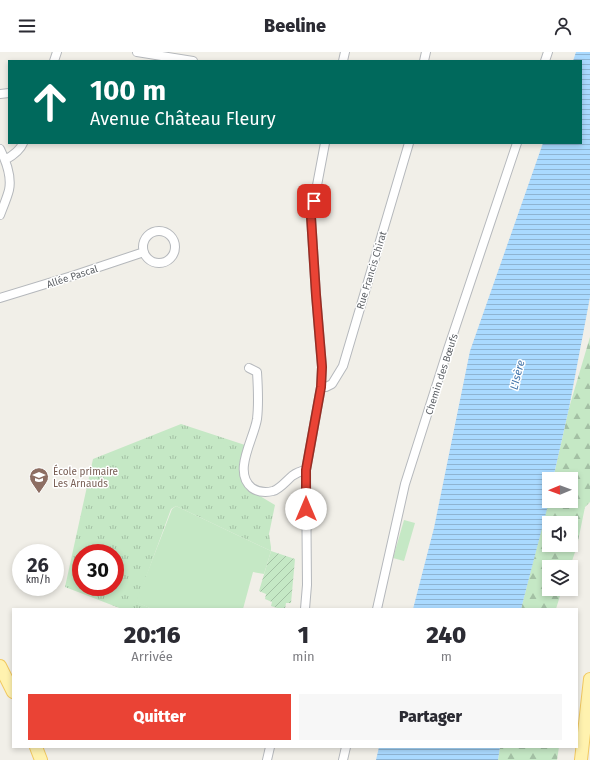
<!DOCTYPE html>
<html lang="fr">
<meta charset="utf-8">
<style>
body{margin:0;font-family:"Fira Sans",sans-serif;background:#f7f7f7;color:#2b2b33;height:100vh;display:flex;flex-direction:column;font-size:15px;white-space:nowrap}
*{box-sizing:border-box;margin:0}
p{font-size:13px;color:#7c7c81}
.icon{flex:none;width:22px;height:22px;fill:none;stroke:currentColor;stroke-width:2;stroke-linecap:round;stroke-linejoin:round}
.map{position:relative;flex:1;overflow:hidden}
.drawer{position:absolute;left:12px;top:556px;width:566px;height:140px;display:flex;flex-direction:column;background:#fff;border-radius:0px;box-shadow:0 2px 6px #0003}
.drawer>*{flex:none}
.guide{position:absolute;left:8px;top:8px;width:574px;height:84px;border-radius:0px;box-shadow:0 2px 6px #0003;background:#00695c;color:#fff;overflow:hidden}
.needle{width:26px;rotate:269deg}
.fabs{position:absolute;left:542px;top:420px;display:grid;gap:8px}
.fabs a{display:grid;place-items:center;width:36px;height:36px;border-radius:0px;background:#fff;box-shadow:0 2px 6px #0003;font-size:20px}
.speed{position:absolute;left:12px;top:492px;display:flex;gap:8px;font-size:20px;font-weight:700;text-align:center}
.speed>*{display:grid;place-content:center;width:52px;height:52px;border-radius:50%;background:#fff;box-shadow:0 2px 6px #0003;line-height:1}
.speed small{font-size:10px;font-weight:400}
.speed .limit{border:6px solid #d22;background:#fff;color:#111}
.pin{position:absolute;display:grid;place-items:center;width:34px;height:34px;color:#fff;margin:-17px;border-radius:8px;box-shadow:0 2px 6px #0006}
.me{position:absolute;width:44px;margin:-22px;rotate:0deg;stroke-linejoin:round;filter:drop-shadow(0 0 3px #0008)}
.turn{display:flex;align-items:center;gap:14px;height:84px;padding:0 16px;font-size:18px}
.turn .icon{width:52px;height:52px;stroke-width:2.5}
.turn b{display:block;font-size:28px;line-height:34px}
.eta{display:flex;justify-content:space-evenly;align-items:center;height:68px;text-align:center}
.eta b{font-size:24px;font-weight:800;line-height:28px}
.cta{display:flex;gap:8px;margin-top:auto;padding:8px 16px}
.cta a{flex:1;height:46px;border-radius:0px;background:#ea4335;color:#fff;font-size:16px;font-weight:800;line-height:46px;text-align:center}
.cta a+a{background:#f7f7f7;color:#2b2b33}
header{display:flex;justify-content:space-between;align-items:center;height:52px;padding:0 16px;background:#fff;font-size:18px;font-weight:800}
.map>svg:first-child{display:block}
.forest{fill:url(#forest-firs);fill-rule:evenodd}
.park{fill:url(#park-tufts);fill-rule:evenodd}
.garden{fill:url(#garden-furrows)}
.pitch{fill:#c5e8c5}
.water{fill:url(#water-rules)}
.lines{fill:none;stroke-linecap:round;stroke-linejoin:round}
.street-casing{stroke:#b5b8bc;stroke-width:10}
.primary-casing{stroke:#f2c960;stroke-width:14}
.street{stroke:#fff;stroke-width:8}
.primary{stroke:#fff2af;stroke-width:12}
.route-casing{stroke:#982c22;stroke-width:10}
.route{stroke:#ea4335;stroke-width:7}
.labels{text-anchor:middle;stroke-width:3;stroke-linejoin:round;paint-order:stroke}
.street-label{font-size:10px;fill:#5f6368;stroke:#fff}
.education-label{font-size:10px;fill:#785e54;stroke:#fff;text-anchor:start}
.water-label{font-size:11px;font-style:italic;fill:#4174aa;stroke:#fff}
</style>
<header><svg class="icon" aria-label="menu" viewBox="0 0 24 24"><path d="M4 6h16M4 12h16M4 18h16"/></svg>Beeline<svg class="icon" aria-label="person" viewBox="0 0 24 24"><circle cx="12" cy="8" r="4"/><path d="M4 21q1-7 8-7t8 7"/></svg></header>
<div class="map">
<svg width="590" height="708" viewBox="0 0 590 708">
<defs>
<pattern id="forest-firs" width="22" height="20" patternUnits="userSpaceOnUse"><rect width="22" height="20" fill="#c5e8c5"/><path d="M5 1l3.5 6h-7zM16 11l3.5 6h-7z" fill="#a3c0a4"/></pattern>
<pattern id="park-tufts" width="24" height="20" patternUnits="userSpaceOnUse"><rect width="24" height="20" fill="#c5e8c5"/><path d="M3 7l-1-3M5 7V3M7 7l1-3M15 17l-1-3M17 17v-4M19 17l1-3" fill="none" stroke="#a3c0a4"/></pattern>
<pattern id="garden-furrows" width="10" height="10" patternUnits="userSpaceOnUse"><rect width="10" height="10" fill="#c5e8c5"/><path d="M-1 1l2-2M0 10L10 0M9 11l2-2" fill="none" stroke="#a3c0a4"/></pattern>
<pattern id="water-rules" width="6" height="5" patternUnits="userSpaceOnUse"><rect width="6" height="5" fill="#aadaff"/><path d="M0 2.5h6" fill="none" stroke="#8eb4d2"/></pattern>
</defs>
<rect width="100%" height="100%" fill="#f1efe8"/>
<path class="forest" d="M590 285V450L585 455 577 494 570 515H549V537H562L556 557H521L549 447V449H571V427H553L569 356ZM549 471H571V493H549Z
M500 695H559L557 708H498Z"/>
<path class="park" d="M181 372 245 393 239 413 241 425 248 437 275 453 269 482 271 495V499L176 454 171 457 137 550 152 557H122L65 535 93 407ZM81 501H115V535H81Z"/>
<path class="garden" d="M271 499 295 507 291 551H286L285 557H280L271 554 272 550 265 547 266 542 259 539Z"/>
<path class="pitch" d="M176 454 271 499 264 522 253 520 243 557H152L136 550 172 457Z
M404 468 415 471 404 509 393 506Z"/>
<path class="water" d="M576 0H590V245L569 356 553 427H549V447L547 457 521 557H413L434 476 470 299 543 91H581V9H573Z
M379 695H500L498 708H376Z"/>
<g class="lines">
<g class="street-casing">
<path id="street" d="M137 0 193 9
M54 9 57 0
M343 9 345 0
M424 9 426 0
M545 9 548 0
M0 42 9 41
M0 97C6 109 12 124 9 138 7 146 3 155 0 163
M5 108C12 104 20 99 23 91
M143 195a16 16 0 1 1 32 0a16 16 0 1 1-32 0Z
M0 246 75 223 144 200
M249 316 257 320C258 336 259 351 257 367 254 387 232 420 252 436 258 440 265 441 273 439 280 437 286 429 292 424 296 421 301 419 306 418
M321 335H326L332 332 343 314 409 91
M305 557 307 533 306 418 321 335 322 315 316 243 311 165 325 91
M377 557 405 432 448 297 517 91
M267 708 270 695
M343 708 346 695"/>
</g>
<g class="primary-casing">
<path id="primary" d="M0 614 13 640
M36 695 41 708
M581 708 590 627"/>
</g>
<use href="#street" class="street"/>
<use href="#primary" class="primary"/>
</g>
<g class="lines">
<g class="route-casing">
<path id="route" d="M306 457V418L321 335 322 315 316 243 311 165 314 149"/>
</g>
<use href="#route" class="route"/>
</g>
<defs>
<g id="school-pin" transform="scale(1)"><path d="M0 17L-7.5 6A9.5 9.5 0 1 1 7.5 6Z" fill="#8d6e63" stroke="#fff"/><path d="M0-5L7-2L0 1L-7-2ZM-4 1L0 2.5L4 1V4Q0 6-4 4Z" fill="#fff"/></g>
</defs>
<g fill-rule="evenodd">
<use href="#school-pin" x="39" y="425"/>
</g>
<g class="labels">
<g class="street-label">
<text transform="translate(371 218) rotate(-73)" y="4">Rue Francis Chirat</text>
<text transform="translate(72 224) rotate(-18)" y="4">Allée Pascal</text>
<text transform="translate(441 322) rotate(-72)" y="4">Chemin des Bœufs</text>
</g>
<g class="education-label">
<text x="53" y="423">École primaire<tspan x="53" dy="12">Les Arnauds</tspan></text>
</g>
<g class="water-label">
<text transform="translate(517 323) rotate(-76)" y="4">L'Isère</text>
</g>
</g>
</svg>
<div class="fabs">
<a><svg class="needle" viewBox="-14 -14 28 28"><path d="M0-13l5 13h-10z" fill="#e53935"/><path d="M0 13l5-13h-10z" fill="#7c7c81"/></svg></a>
<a><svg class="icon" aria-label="sound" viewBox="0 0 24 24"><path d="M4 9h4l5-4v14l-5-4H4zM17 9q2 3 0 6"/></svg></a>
<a><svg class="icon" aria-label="layers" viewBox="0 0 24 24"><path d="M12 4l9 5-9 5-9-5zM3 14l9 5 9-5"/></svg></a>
</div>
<div class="speed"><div>26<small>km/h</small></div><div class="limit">30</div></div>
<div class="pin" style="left:314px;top:149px;background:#d93025"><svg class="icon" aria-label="arrive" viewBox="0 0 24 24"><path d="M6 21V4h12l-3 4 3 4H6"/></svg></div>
<svg class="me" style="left:306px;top:457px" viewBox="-20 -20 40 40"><circle r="19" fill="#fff"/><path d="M0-13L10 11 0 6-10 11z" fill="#ea4335"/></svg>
<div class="guide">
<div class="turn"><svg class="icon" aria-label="ahead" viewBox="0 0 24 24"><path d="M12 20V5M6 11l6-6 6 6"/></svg><div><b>100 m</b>Avenue Château Fleury</div></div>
</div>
<section class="drawer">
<div class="eta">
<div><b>20:16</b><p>Arrivée</p></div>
<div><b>1</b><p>min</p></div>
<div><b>240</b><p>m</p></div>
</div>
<div class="cta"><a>Quitter</a><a>Partager</a></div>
</section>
</div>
